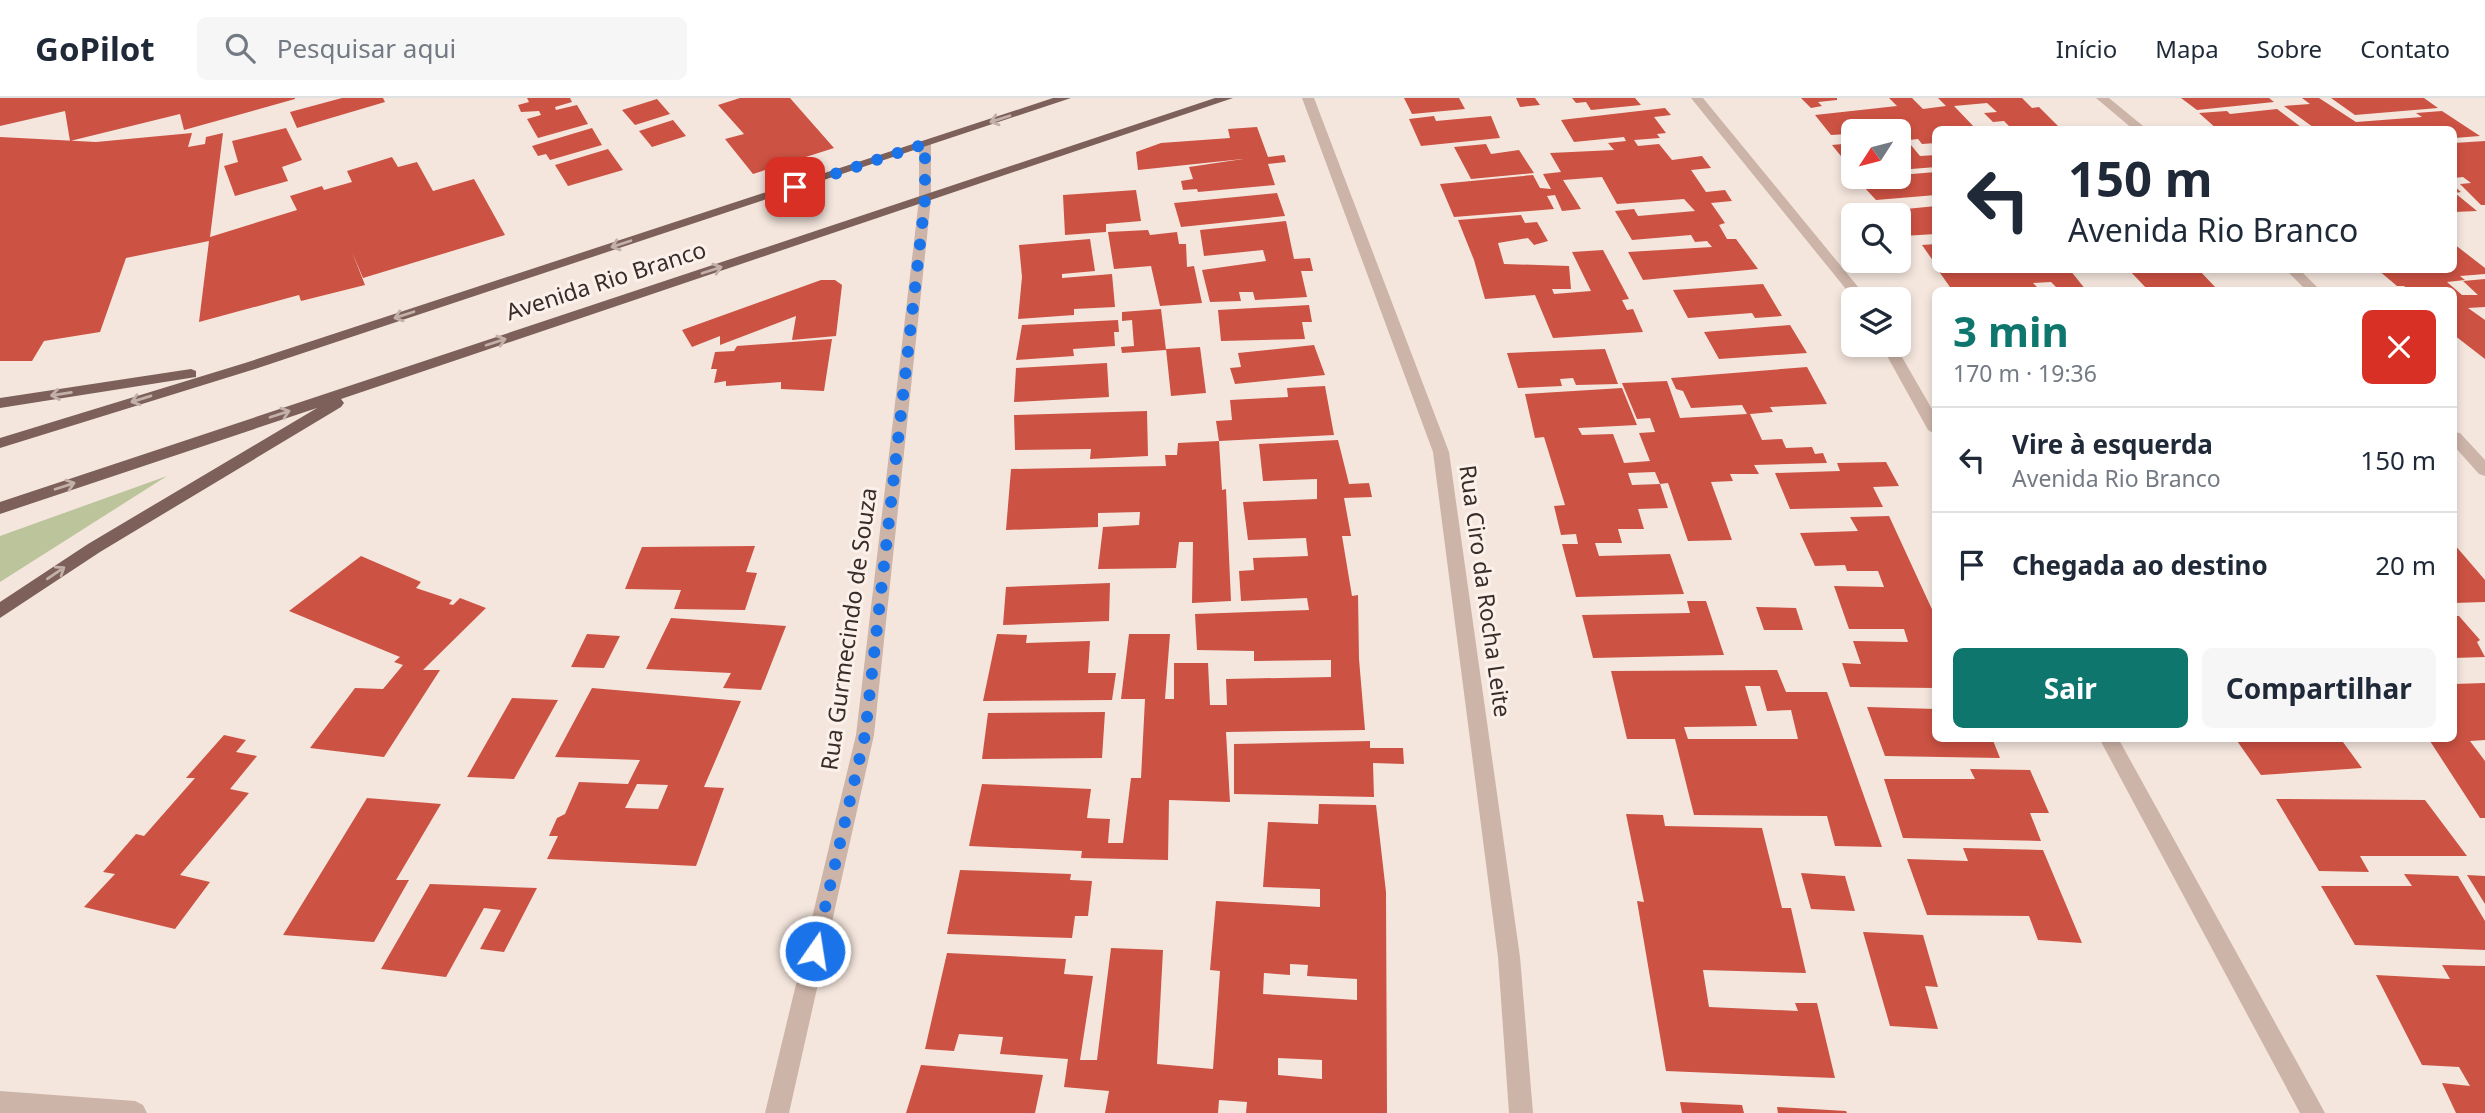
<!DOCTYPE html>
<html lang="pt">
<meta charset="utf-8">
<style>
body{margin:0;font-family:"Noto Sans",sans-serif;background:#f6f6f7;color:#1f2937;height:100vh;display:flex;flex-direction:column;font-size:26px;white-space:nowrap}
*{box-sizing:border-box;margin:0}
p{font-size:23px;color:#747a83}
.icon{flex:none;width:38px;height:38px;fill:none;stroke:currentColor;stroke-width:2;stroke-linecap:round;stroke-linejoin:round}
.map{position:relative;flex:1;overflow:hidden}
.panel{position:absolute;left:1932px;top:189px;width:525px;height:455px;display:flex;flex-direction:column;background:#fff;border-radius:10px;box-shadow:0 4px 10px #0003}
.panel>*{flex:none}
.guide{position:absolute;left:1932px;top:28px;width:525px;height:147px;border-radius:10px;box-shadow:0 4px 10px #0003;background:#fff;color:#1f2937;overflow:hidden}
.needle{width:46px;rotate:234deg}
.fabs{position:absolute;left:1841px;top:21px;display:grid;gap:14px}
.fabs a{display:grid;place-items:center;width:70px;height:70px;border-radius:10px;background:#fff;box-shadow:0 4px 10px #0003;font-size:35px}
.pin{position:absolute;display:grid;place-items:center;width:60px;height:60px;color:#fff;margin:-30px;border-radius:14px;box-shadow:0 4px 10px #0006}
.me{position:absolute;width:77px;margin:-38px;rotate:13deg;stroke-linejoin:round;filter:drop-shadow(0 0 5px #0008)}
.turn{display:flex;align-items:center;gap:24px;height:147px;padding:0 21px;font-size:32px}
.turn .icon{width:91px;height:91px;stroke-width:2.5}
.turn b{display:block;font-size:49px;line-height:60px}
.round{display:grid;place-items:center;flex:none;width:74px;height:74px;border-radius:10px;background:#f6f6f7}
.headline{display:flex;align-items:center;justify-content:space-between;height:119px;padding:0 21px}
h1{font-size:42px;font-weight:700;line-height:52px;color:#0f766e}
.button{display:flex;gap:14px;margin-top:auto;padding:14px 21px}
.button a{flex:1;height:80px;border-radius:10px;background:#0f766e;color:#fff;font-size:28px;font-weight:700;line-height:80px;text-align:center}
.button a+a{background:#f6f6f7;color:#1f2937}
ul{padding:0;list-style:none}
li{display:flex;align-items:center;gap:21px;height:105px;padding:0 21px;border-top:2px solid #e0e1e3}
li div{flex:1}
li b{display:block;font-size:26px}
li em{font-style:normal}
header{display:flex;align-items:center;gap:42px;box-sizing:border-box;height:98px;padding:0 35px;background:#fff;border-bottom:2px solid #e0e1e3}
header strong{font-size:33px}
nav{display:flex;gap:38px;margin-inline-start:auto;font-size:24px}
.search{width:490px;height:63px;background:#f6f6f7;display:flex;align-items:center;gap:18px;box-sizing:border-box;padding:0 24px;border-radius:10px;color:#747a83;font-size:26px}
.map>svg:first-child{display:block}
.green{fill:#bcc49c}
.building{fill:#cc5243;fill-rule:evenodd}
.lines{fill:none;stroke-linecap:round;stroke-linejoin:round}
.street{fill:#cdb4a8;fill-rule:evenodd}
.primary{fill:#7c6059;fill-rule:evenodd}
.oneway{stroke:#c2b0a9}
.route{stroke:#1a73e8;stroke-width:12;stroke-dasharray:0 21.6}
.labels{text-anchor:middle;stroke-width:6;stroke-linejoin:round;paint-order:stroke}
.street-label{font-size:23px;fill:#392c29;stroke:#fbf1ea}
</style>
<header>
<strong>GoPilot</strong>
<div class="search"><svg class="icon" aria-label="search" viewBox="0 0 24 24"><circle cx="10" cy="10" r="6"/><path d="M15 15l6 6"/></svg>Pesquisar aqui</div>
<nav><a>Início</a><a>Mapa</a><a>Sobre</a><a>Contato</a></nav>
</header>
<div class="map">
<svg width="2485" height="1015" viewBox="0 0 2485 1015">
<rect width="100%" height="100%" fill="#f4e6dd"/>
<path class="green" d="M167 378 0 484V438Z"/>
<path class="building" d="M0 0H295V1L184 32 180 16 70 43 65 13 0 28Z
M342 0H383L385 4 297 30 290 14Z
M527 0H570L572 4 555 9 556 12 577 7 588 26 538 40 527 21 541 17 539 13 521 14 518 7 529 4Z
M740 0H790L834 50 753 76 725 41 744 36 718 7Z
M1404 0H1459L1465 11 1412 16Z
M1516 0H1535L1540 7 1520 9Z
M1572 0H1635L1641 7 1591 12 1586 4 1576 5Z
M1801 0H1837V2L1818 4 1822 8 1811 10Z
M1889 0H1912L1923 11 1946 8 1938 0H2022L2032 10 2039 9 2062 32H2013L2004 23 1993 24 1984 15 1997 14 1987 5 1954 8 1977 32H1936V45L1922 46 1918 41 1909 42 1904 36 1899 37V33L1831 37 1815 17 1897 8Z
M2181 0H2269L2274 4 2197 12Z
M2302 0H2319L2356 24 2422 19 2416 15 2442 13 2480 38 2454 40V32H2317L2284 8 2310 6Z
M2331 0H2424L2438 10 2355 17Z
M657 1 670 16 635 27 622 12Z
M1665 10 1671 17 1654 19 1666 35 1657 36 1660 40 1634 42 1638 48 1659 46 1672 62 1702 58 1711 70 1691 72 1706 94 1725 92 1732 103 1711 105 1725 125 1719 127 1727 141H1736L1758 171 1643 182 1628 154 1712 149 1707 143 1695 144 1691 137 1632 142 1615 113 1634 111 1638 118 1695 113 1684 101 1617 106 1602 79 1563 82 1581 111 1562 113 1555 97 1547 98 1554 111 1454 119 1440 86 1533 77 1540 90 1551 91 1543 76 1561 74 1550 55 1614 52 1608 45 1626 43 1624 39 1574 44 1561 22Z
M2277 11 2305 32H2218L2199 15 2227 13 2230 16Z
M1434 18 1436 23 1491 18 1500 40 1421 48 1409 21Z
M673 22 686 38 652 49 639 33Z
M1257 29 1268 59 1284 57 1286 64 1268 66 1275 87 1198 94 1197 91 1183 92 1181 83 1193 81 1189 69 1243 61 1138 72 1136 54 1161 45 1230 40 1228 31Z
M286 30 302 62 282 69 288 83 235 98 224 68 238 64 232 43Z
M592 30 602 47 550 62 546 56 538 58 532 48Z
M192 35 188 49 205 46 206 39 223 35 210 139 297 112 290 98 322 88 324 92 352 84 347 73 392 59 398 69 417 64 433 93 474 81 505 137 363 180 352 154 365 187 301 203 299 197 199 224 209 143 126 160 100 234 44 243 32 263H0V39L96 44Z
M1906 41 1920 58 1936 57V69L1899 72V42Z
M2485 43V107H2481L2460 86 2471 85 2463 79 2454 80V45Z
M1853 45V73L1832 47Z
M1486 46 1491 56 1519 52 1534 75 1471 81 1454 49Z
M608 51 623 72 568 88 555 67Z
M1936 74V97L1876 102 1864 89H1869L1863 80Z
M2454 88 2461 94 2455 95 2477 113 2454 114Z
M1136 92 1141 123 1106 126V134L1065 137 1063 97Z
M1277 95 1285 118 1181 129 1174 105Z
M1936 108V136L1903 138 1899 132V117H1889L1886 113Z
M1521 117 1525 125 1537 124 1548 143 1534 147 1528 140 1498 145 1504 166 1569 168 1571 191H1552L1554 196 1591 193 1572 154 1603 152 1629 201 1622 202 1627 212 1633 211 1643 234 1553 240 1535 197 1485 201 1474 162 1458 122Z
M1286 123 1294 161 1310 160 1313 173H1301L1307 199 1255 202 1253 194H1239L1241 203 1210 204 1202 172 1266 163 1263 152 1204 158 1200 132Z
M1148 132 1150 137 1177 134 1179 146H1186L1187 169 1194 168 1202 205 1160 208 1151 168 1114 171 1108 134Z
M1090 141 1095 173 1062 176V180L1112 176 1115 209 1074 211V217L1018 221 1022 179 1019 147Z
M1936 146V167L1922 147Z
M2454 146 2485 170V176L2460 178 2465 182 2447 184 2462 197H2478L2463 183 2485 181V209L2468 210 2485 222V261L2454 237V192H2409L2404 188H2397L2378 172H2454Z
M1938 172H2070L2086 192H2059L2051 184 2033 185 2040 192H1952Z
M2129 172H2199L2216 190 2148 192Z
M821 182H835L842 187 836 238 792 242 796 218 720 247V238L692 249 682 232Z
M1763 186 1782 218 1755 220 1752 215 1688 220 1673 192Z
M1309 207 1312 224H1302L1305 241 1221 243 1218 212Z
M1161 211 1166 252 1122 255 1121 249 1134 248 1132 222 1122 223V214Z
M1118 222 1119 234H1114L1115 248 1073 251 1074 258 1016 262 1022 227Z
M1790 227 1807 255 1719 261 1704 234Z
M832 241 824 293 781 291V284L726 288V283L714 285 717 271H711L715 254 734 253 737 248Z
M1314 247 1325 277 1235 286 1230 270 1241 269 1238 255Z
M1200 249 1206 295 1171 298 1166 251Z
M1605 251 1618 286 1576 287 1573 280 1560 281 1562 288 1518 290 1507 255Z
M1107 265 1109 299 1014 304 1016 270Z
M1807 269 1827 306 1770 309 1773 314 1750 316 1762 342 1782 341 1786 350 1812 349 1815 356 1823 355 1827 365 1754 367 1759 376H1730L1733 383 1711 384 1732 442 1688 443 1668 385 1660 386 1655 374 1628 375 1632 387 1660 386 1668 410 1638 411 1644 431H1618L1622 445H1595L1599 458 1670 456 1684 496 1576 499 1562 446H1578L1576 436 1561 437 1554 408 1565 407 1544 339 1535 340 1525 296 1622 290 1637 327 1578 330 1582 337 1613 336 1624 365 1650 363 1639 335 1655 334 1650 320 1637 321 1622 285 1667 283 1680 320 1747 316 1742 307 1691 310 1683 293 1676 291 1671 280Z
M1325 288 1334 337 1219 343 1216 323 1232 322 1230 302 1288 299 1287 290Z
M1147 313 1148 358 1090 361 1091 351 1015 352 1014 317Z
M1338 342 1349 386 1369 385 1372 399 1344 400 1351 438H1342L1352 498 1358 497 1359 561 1365 632 1226 634 1230 704 1169 702 1168 762 1081 760 1082 753 969 748 982 686 1091 691 1087 720 1110 721 1108 745H1123L1131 680H1141L1145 601H1121L1129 536H1170L1165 601H1174V565H1208L1210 607H1227L1226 581 1331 579V562L1254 563V553L1197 552 1195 516 1309 512 1307 500 1241 503 1239 473 1254 472 1253 460 1308 458 1306 440 1248 442 1243 404 1317 401V381L1263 383 1259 346Z
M1219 343 1222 392 1226 391 1231 503 1192 505 1193 444H1179L1176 470 1098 471 1103 429 1139 427 1140 414 1098 415V429L1006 432 1011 371 1166 368 1165 357H1177L1178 345Z
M1886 364 1899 388 1873 389 1883 409 1790 411 1775 375 1840 373 1837 365Z
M1889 418 1936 520V590L1850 589 1842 565 1861 566 1853 543 1908 544 1904 531H1849L1834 488 1884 489 1878 473H1847L1845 467 1815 468 1800 435 1858 433 1850 419Z
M2454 446 2485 482V504L2454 505Z
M755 448 746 474 757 475 745 512 674 511 681 492 625 491 642 449Z
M361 458 421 484 416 490 452 502 449 506 453 507 460 500 486 510 423 572H440L384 659 310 650 355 590 383 591 403 567 394 564 400 559 289 513Z
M1110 485 1109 523 1003 527 1006 489Z
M1687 503H1706L1724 557 1593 560 1582 517 1690 515Z
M1756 509 1796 510 1803 532H1764Z
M2454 518H2459L2480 542 2477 544 2485 559 2454 560Z
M671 520 786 528 761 592 723 590 731 575 646 571Z
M587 536 620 538 604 570 571 569Z
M997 536 1027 537 1026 545 1090 543 1088 575H1116L1112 602 983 603Z
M1777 572 1786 594H1827L1882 749 1835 748 1827 718 1694 717 1675 641H1627L1611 573ZM1745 588H1760L1767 613 1791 612 1798 641H1688L1684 629 1757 628Z
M2485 585V642L2470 643 2485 663V720H2480L2428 640H2454V586Z
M592 590 741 603 704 689 724 690 696 768 547 761 558 738H549L557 720 565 716 579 684 628 686 640 662 555 659ZM637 686 668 687 658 711 625 710Z
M512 600 558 602 514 681 467 679Z
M1867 609 1936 611V640H1992L2000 660 1885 658Z
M1105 614 1102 660 982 661 988 615Z
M224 637 246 642 236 654 257 658 230 691 249 695 180 777 210 784 175 831 84 809 115 776 103 774 136 736 144 738 195 680H186Z
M2235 640H2340L2362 670 2261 677Z
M1370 643V650H1403L1404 666 1373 665 1374 699 1234 696V646Z
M1970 671 2030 672 2049 715H2030L2041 743 1903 740 1884 681H1975Z
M367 700 441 706 396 782H409L374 844 283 837Z
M2276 701 2425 702 2467 758H2360L2369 774 2319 773Z
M1319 706 1376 707 1386 794 1387 1015H1246L1247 1004 1219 1002 1218 1015H1105L1109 993 1064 989 1068 961 1000 956 1003 939 959 936 954 953 925 951 947 855 1066 861 1064 876 1093 878 1080 962H1097L1111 850 1163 852 1157 966 1213 971 1220 873 1210 872 1216 803 1320 809V791L1263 789 1268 724 1318 726ZM1290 866 1308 867 1307 878 1357 881V902L1263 896 1264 875 1290 877ZM1278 960 1322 962V981L1278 977Z
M1626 716 1663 717 1665 728 1762 730 1782 810H1791L1806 875 1703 872 1709 909 1798 913 1795 905H1817L1835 980 1666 973 1637 803 1644 804Z
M1963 750 2043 752 2082 845 2038 842 2029 818 1927 817 1907 761 1968 763Z
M960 772 1071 776 1070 782 1092 783 1088 818H1075L1072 840 947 836Z
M1801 775 1845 778 1855 813 1811 811Z
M2404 776 2458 778 2485 823V852L2355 847 2321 788H2412Z
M2467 777 2485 778V806Z
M430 786 537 790 504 854 480 851 501 812 484 810 446 879 381 871Z
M1863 834 1923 837 1938 889 1925 888 1938 931 1890 928Z
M2442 867 2485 868V1015H2456L2442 985 2470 988 2459 969 2422 967 2376 877 2450 881Z
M921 967 1043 977 1035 1015H906Z
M1680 1004 1742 1007 1744 1015H1682Z
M1777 1009 1846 1013 1847 1015H1778Z"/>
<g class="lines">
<path class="street" d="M1302 0H1314L1449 354 1520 859 1533 1015H1509L1498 859 1433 354Z
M1691 0H1703L1868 201H1854Z
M2096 0H2109L2148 32H2134Z
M925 42 931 46V101L874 637 789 1015H765L856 637 919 101V46Z
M2286 172H2300L2320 192H2306Z
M1881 247H1895L1936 318V337L1928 332Z
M2454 334 2460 335 2485 362V378L2479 376 2454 348Z
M2099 640H2118L2325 1015H2300Z
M0 993 135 1003 143 1007 147 1015H0Z"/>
<path class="primary" d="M1053 0H1071L255 271 0 350V340L245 265Z
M1215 0H1233L341 301 344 305 341 309 100 454 0 520V504L88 446 317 310 0 416V404Z
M191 271 196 273V279L0 310V300Z"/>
</g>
<defs><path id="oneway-shaft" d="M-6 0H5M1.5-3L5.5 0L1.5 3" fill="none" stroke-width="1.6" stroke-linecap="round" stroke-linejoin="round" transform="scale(1.75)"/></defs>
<g class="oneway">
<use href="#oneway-shaft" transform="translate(1000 21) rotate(162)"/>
<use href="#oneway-shaft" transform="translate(621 146) rotate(162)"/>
<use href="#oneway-shaft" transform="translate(712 172) rotate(-18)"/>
<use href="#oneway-shaft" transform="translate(404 217) rotate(162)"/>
<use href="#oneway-shaft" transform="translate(496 244) rotate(-18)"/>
<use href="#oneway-shaft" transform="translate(61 296) rotate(171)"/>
<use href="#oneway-shaft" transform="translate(141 301) rotate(163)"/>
<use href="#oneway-shaft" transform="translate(280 316) rotate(-18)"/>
<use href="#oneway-shaft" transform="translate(65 388) rotate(-18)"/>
<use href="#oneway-shaft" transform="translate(56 475) rotate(-34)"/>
</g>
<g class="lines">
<path class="route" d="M795 89 925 46V101L865 637 815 853"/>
</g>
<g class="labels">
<g class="street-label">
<text transform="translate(606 183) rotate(-18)" y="8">Avenida Rio Branco</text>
<text transform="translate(1485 493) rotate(82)" y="8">Rua Ciro da Rocha Leite</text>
<text transform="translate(849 531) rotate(-82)" y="8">Rua Gurmecindo de Souza</text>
</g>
</g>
</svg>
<div class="fabs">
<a><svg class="needle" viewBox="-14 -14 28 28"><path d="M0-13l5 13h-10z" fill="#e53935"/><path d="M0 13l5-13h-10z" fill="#747a83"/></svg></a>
<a><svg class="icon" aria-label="search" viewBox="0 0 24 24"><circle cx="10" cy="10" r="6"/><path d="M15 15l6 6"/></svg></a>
<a><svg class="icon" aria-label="layers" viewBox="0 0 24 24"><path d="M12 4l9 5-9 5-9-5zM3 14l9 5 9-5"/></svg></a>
</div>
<div class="pin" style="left:795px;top:89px;background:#d93025"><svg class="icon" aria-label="arrive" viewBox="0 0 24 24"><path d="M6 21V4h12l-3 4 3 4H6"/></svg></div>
<svg class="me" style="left:815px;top:853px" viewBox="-20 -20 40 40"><circle r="17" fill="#1a73e8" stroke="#fff" stroke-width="3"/><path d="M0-11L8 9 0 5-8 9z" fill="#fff"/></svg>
<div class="guide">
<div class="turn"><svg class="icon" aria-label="left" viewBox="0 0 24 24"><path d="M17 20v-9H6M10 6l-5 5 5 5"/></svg><div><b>150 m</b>Avenida Rio Branco</div></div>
</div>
<section class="panel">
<div class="headline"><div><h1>3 min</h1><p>170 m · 19:36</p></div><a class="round" style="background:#d93025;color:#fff"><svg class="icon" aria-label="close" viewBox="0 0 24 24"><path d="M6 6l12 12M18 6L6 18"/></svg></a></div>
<ul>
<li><svg class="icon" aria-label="left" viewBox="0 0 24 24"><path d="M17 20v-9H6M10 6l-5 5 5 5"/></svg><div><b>Vire à esquerda</b><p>Avenida Rio Branco</p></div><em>150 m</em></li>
<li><svg class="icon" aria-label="arrive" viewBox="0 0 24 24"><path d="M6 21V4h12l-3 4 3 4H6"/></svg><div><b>Chegada ao destino</b></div><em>20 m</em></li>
</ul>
<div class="button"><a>Sair</a><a>Compartilhar</a></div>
</section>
</div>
